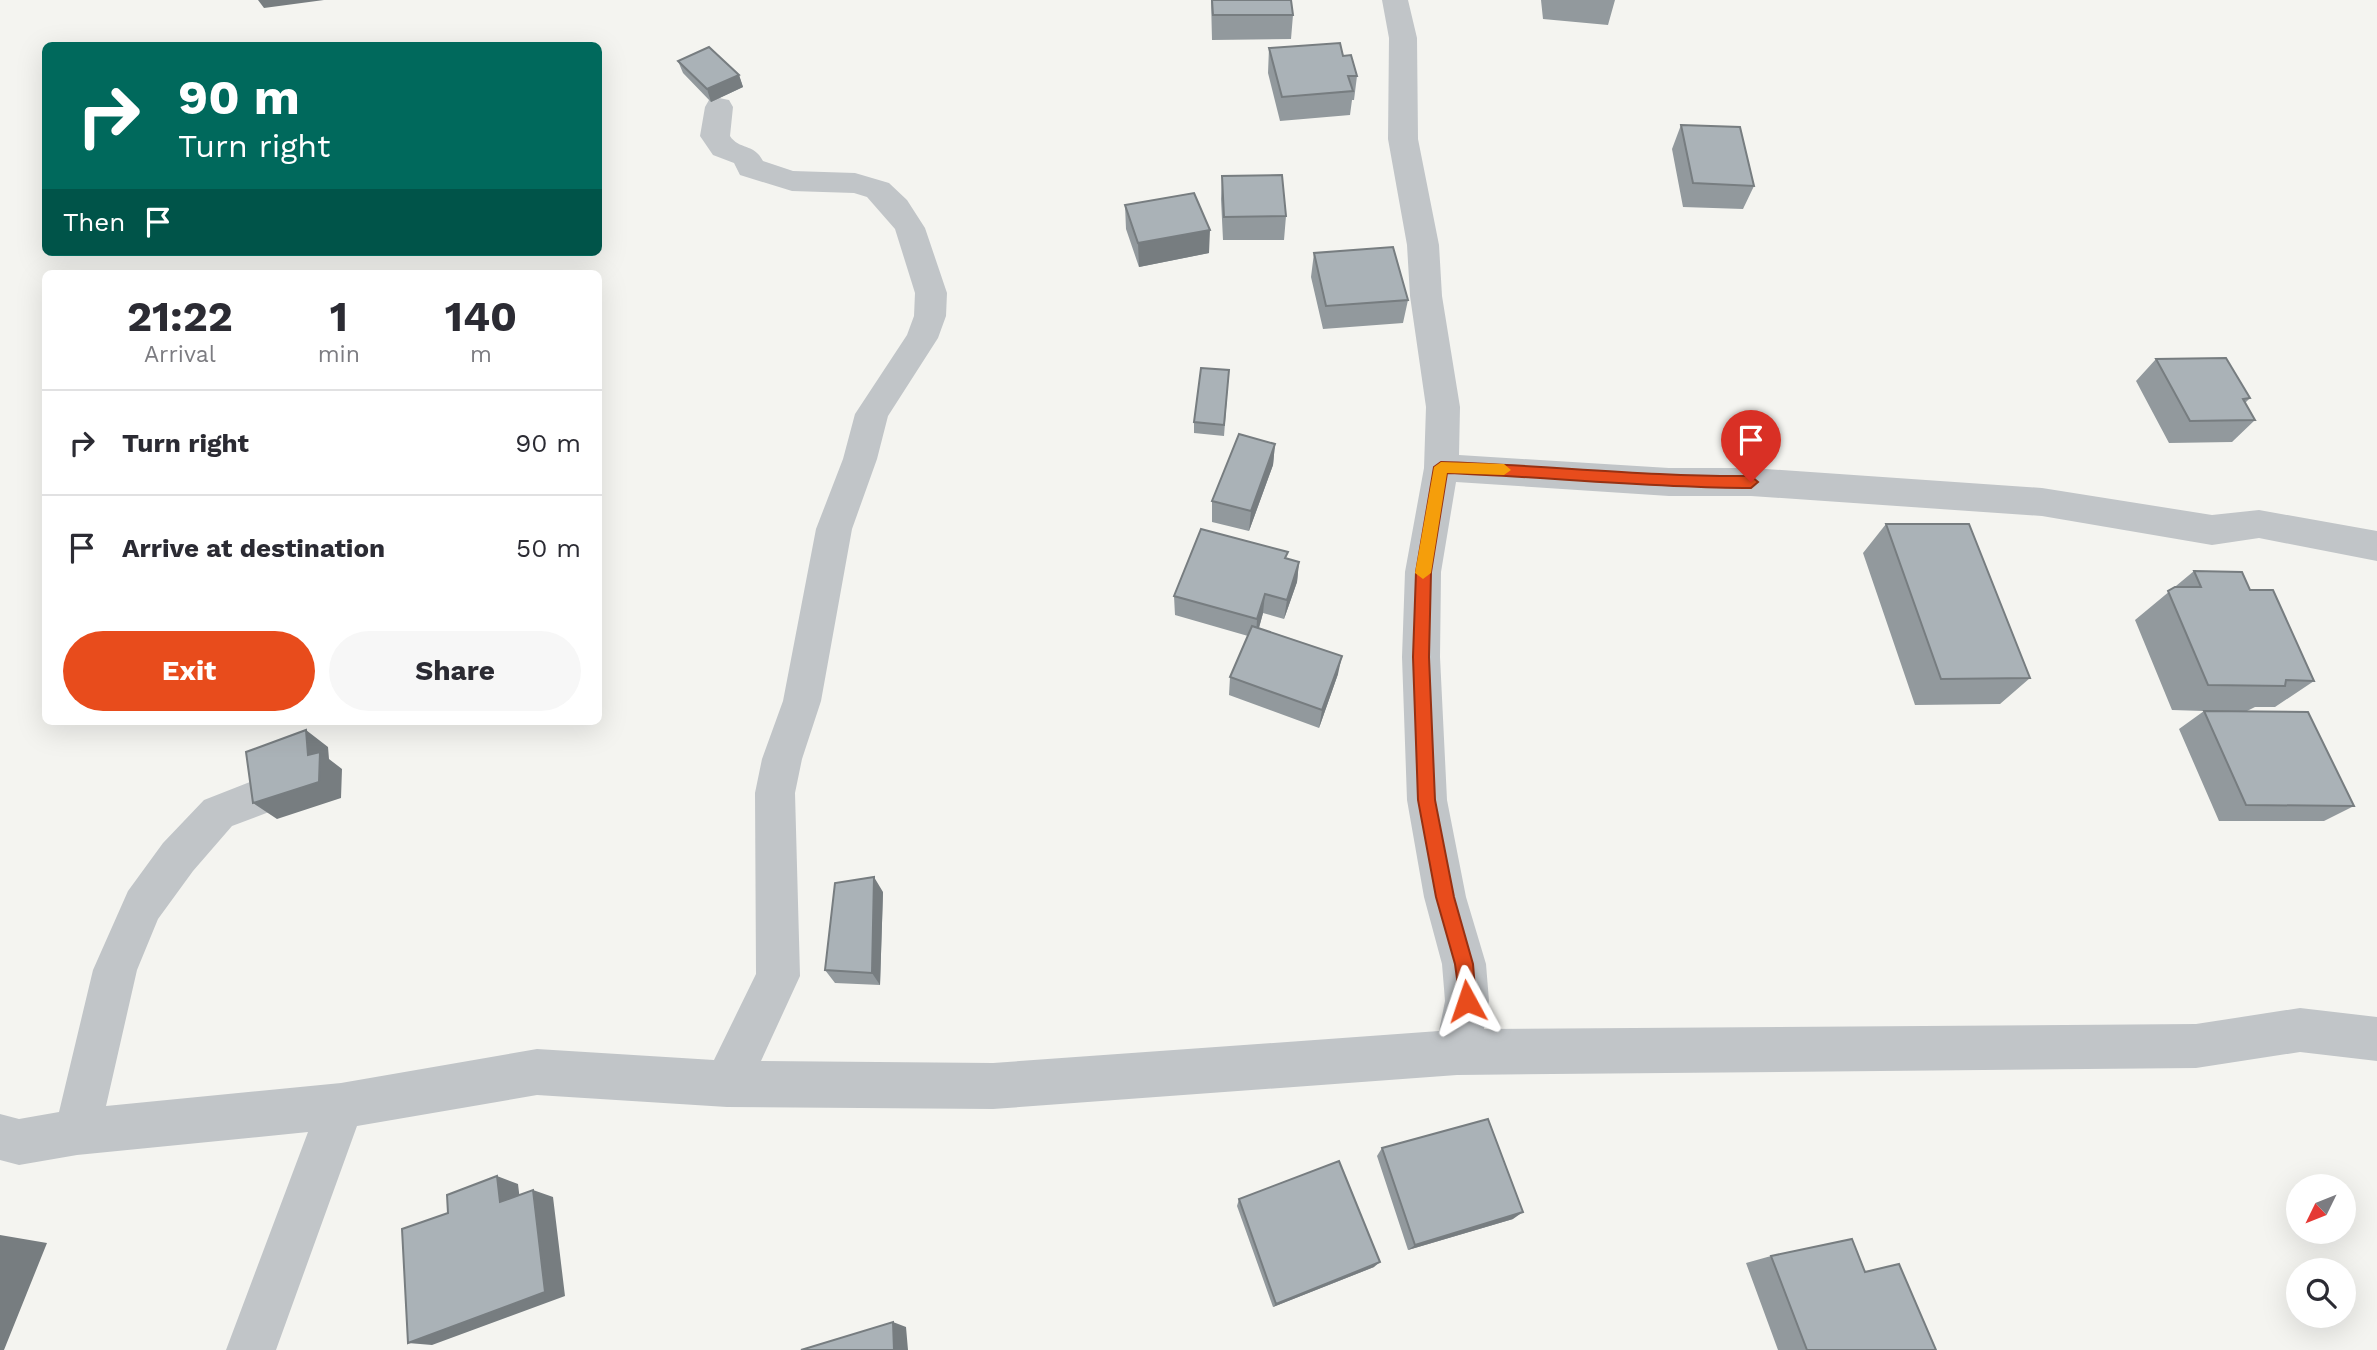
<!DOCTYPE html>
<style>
body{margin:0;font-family:"Work Sans",sans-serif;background:#f7f7f7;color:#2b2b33;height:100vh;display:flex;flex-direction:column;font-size:26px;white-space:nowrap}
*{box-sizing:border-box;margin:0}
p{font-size:23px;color:#7c7c81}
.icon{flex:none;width:38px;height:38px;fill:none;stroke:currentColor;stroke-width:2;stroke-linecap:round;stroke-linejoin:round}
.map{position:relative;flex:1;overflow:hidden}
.side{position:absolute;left:42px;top:270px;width:560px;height:455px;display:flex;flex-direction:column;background:#fff;border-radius:10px;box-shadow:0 7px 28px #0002}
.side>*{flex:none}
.banner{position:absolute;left:42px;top:42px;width:560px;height:214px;border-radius:10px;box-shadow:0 7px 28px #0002;background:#00695c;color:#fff;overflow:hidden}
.needle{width:46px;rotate:227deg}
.buttons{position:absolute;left:2286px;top:1174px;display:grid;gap:14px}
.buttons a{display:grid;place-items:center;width:70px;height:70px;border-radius:50%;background:#fff;box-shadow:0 7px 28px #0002;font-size:35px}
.pin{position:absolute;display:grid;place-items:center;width:60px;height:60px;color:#fff;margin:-72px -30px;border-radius:50% 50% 50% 0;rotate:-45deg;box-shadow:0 0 7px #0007}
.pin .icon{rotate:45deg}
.me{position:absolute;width:77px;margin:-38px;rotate:355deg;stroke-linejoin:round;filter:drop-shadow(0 0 5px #0008)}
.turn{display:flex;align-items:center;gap:24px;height:147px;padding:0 21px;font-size:32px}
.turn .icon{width:91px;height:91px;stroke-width:2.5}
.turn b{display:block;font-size:49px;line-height:60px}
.then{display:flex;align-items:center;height:66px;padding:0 21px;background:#0003;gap:14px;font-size:26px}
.eta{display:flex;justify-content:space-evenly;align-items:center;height:119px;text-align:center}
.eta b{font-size:42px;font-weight:700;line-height:49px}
.primary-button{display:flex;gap:14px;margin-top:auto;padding:14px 21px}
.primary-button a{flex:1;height:80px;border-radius:42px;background:#e84c1c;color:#fff;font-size:28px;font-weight:700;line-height:80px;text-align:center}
.primary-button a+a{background:#f7f7f7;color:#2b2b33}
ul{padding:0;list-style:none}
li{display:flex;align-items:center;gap:21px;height:105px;padding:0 21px;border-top:2px solid #e1e1e2}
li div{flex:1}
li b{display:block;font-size:26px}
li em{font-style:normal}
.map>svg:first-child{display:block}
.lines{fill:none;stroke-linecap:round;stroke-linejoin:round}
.minor{fill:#c1c5c8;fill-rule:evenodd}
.wall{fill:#92999d}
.shaded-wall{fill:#777d80}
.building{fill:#aab2b7;stroke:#777d80;stroke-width:2}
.route{fill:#e84c1c;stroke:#973112;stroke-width:2}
.slow{fill:#f59e0b}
</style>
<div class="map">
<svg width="2377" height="1350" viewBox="0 0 2377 1350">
<rect width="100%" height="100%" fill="#f4f4f0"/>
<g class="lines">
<path class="minor" d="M1382 0H1408L1417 38 1418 139 1439 245 1442 296 1460 407 1459 455 1669 468H1751L2042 488 2212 515 2259 510 2377 531V561L2259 538 2212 545 2042 516 1751 496H1669L1456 482 1441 572 1440 657 1447 800 1466 897 1486 964 1489 1001 1484 1029 2196 1024 2300 1008 2377 1017V1061L2300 1052 2196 1068 1457 1075 993 1109 727 1107 537 1095 357 1126 276 1350H226L308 1132 77 1155 19 1165 0 1160V1114L19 1119 59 1112 93 970 128 891 163 843 204 800 255 780 269 786 275 799 269 812 232 826 193 871 158 919 137 970 106 1106 341 1083 537 1049 714 1060 756 974 755 793 762 759 783 701 816 529 843 459 855 414 907 335 914 316 915 293 895 229 867 197 854 193 792 191 740 175 734 163 713 155 700 136 705 107 709 100 719 98 729 100 733 107 730 136C739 150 754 143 763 161L793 171 855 173 889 183 907 200 925 228 947 293 946 316 938 338 888 416 877 459 852 529 821 701 802 759 795 793 800 976 761 1061 993 1063 1439 1031 1445 1001 1442 964 1424 897 1407 800 1402 657 1405 572 1424 468 1426 407 1410 296 1407 245 1388 139 1389 38Z"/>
</g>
<path class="wall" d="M1211 0H1291L1293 15 1291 39 1212 40Z
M1541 0H1615L1608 25 1543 19Z
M1269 48 1343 56 1357 76 1354 100H1352L1350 115 1280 121 1268 73Z
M678 61 739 75 743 87 711 102 683 73Z
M1681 125 1754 186 1743 209 1683 207 1672 149Z
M1222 176 1286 216 1284 240H1223L1221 199Z
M1125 205 1209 253 1139 267 1126 229Z
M1314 253 1408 300 1403 323 1323 329 1311 277Z
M2156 359 2250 398 2245 403 2255 420 2232 442 2169 443 2136 381Z
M1229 370 1224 436 1194 433V422Z
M1275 444 1273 465 1249 531 1212 522V501Z
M1886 524 2030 678 2000 704 1915 705 1863 553Z
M1287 559 1299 562 1297 582 1284 619 1263 613 1259 628 1338 674 1319 728 1229 695 1230 677 1248 636 1175 615 1174 596Z
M2194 571 2250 590 2314 681 2275 707H2255L2247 711 2354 806 2324 821H2219L2179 729 2204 711 2172 710 2135 620Z
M883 892 880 985 835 983 825 970Z
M1382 1148 1513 1219 1408 1250 1377 1156Z
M1239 1199 1374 1267 1273 1307 1237 1206Z
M1771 1256 1865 1272 1936 1350H1778L1746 1263Z"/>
<path class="shaded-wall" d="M258 0H324L264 8Z
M739 75 743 87 711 102 707 89Z
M1210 230 1209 253 1139 267 1138 243Z
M1275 444 1273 465 1249 531 1251 511Z
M1299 562 1297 582 1284 619 1287 600Z
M1265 594 1263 613 1256 638 1257 619Z
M1342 656 1338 674 1319 728 1322 710Z
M306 730 328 747 329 759 342 769 341 798 277 819 253 803Z
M874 877 883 892 880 985 872 973Z
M497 1176 518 1184 521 1209 500 1202Z
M533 1190 553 1197 565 1296 432 1345 408 1343Z
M1523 1212 1513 1219 1408 1250 1415 1245Z
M0 1235 47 1243 4 1350H0Z
M1380 1262 1374 1267 1273 1307 1276 1304Z
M893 1322 906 1327 908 1350H894Z"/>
<path class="building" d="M1212 0H1291L1293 15H1213Z
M1340 43 1343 56 1351 55 1357 76H1348L1353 91 1282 97 1269 48Z
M709 47 739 75 707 89 678 61Z
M1681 125 1740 127 1754 186 1693 183Z
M1282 175 1286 216 1224 217 1222 176Z
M1194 193 1210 230 1138 243 1125 205Z
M1393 247 1408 300 1326 306 1314 253Z
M2226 358 2250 398 2243 399 2255 420 2190 421 2156 359Z
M1201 368 1229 370 1224 425 1194 422Z
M1239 434 1275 444 1251 511 1212 501Z
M1886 524H1969L2030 678 1941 679Z
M1201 529 1288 552 1285 558 1299 562 1287 600 1265 594 1257 619 1174 596Z
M2194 571 2242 572 2250 590H2273L2314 681 2286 680 2285 686 2208 685 2168 591 2175 587H2201Z
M1252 626 1342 656 1322 710 1230 677Z
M2204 711 2308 712 2354 806 2246 805Z
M306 730 308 755 320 752 319 782 253 803 246 752Z
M874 877 872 973 825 970 835 883Z
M1488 1119 1523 1212 1415 1245 1382 1148Z
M1339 1161 1380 1262 1276 1304 1239 1199Z
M497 1176 500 1202 533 1190 545 1292 408 1343 402 1229 448 1213 447 1195Z
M1852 1239 1865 1272 1899 1264 1936 1350H1807L1771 1256Z
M893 1322 894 1350H801Z"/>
<path class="route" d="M1441 462C1545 465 1647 477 1751 476L1758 482 1751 488C1649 488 1549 477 1447 473L1431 572 1429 657 1435 800 1454 897 1473 964 1476 1001 1473 1007 1467 1010 1461 1007 1455 964 1436 897 1418 800 1413 657 1416 572 1434 467Z"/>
<path class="slow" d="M1441 462 1504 464 1511 470 1504 475 1447 473 1431 573 1423 579 1415 573 1434 467Z"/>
</svg>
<div class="buttons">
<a><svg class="needle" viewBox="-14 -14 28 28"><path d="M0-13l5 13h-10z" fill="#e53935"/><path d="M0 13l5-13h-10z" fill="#7c7c81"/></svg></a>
<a><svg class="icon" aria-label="search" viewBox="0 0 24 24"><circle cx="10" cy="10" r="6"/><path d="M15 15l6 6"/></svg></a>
</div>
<div class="pin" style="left:1751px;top:482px;background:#d93025"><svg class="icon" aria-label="arrive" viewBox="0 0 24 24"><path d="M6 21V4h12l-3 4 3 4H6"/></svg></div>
<svg class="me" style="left:1467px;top:1001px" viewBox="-20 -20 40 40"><path d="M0-17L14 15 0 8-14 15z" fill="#e84c1c" stroke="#fff" stroke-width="4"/></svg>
<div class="banner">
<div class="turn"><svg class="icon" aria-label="right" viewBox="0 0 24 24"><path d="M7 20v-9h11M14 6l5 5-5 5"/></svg><div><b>90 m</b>Turn right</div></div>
<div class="then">Then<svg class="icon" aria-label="arrive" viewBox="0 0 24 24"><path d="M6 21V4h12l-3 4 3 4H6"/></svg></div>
</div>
<section class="side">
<div class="eta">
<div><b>21:22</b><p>Arrival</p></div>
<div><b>1</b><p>min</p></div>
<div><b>140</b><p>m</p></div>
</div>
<ul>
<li><svg class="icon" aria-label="right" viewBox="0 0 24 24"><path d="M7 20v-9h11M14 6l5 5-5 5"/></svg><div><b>Turn right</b></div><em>90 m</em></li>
<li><svg class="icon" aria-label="arrive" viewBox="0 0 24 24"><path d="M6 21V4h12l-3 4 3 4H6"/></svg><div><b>Arrive at destination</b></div><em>50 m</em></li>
</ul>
<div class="primary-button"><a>Exit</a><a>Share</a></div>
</section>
</div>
